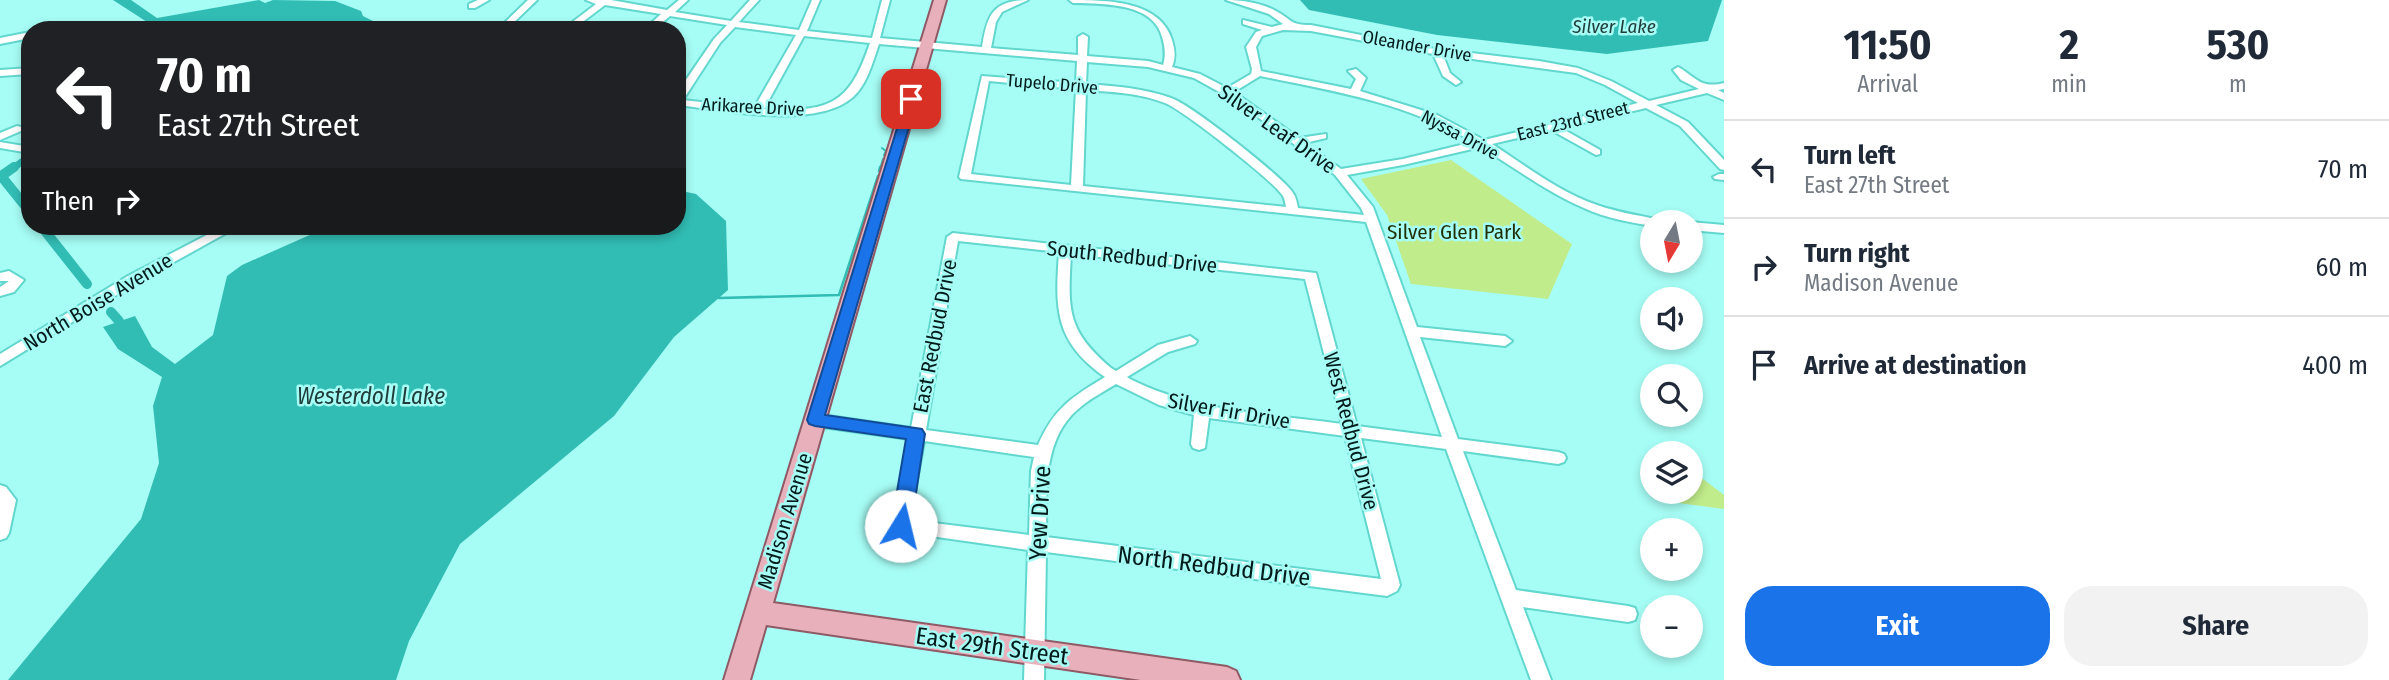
<!DOCTYPE html>
<meta charset="utf-8">
<style>
body{margin:0;font-family:"Fira Sans Condensed",sans-serif;background:#f2f2f3;color:#1f2937;height:100vh;display:flex;flex-direction:column;font-size:26px;white-space:nowrap}
*{box-sizing:border-box;margin:0}
p{font-size:23px;color:#747a83}
.icon{flex:none;width:38px;height:38px;fill:none;stroke:currentColor;stroke-width:2;stroke-linecap:round;stroke-linejoin:round}
.map{position:relative;flex:1;overflow:hidden}
.side{display:flex;flex-direction:column;background:#fff;width:665px}
.side>*{flex:none}
.top-card{position:absolute;left:21px;top:21px;width:665px;height:214px;border-radius:28px;box-shadow:0 4px 10px #0003;background:#202124;color:#fff;overflow:hidden}
.needle{width:46px;rotate:190deg}
.tools{position:absolute;left:1640px;top:210px;display:grid;gap:14px}
.tools a{display:grid;place-items:center;width:63px;height:63px;border-radius:50%;background:#fff;box-shadow:0 4px 10px #0003;font-size:35px}
.pin{position:absolute;display:grid;place-items:center;width:60px;height:60px;color:#fff;margin:-30px;border-radius:14px;box-shadow:0 4px 10px #0006}
.me{position:absolute;width:77px;margin:-38px;rotate:9deg;stroke-linejoin:round;filter:drop-shadow(0 0 5px #0008)}
.turn{display:flex;align-items:center;gap:24px;height:147px;padding:0 21px;font-size:32px}
.turn .icon{width:91px;height:91px;stroke-width:2.5}
.turn b{display:block;font-size:49px;line-height:60px}
.then{display:flex;align-items:center;height:66px;padding:0 21px;background:#0003;gap:14px;font-size:26px}
.eta{display:flex;justify-content:space-evenly;align-items:center;height:119px;text-align:center}
.eta b{font-size:42px;font-weight:700;line-height:49px}
.cta{display:flex;gap:14px;margin-top:auto;padding:14px 21px}
.cta a{flex:1;height:80px;border-radius:28px;background:#1a73e8;color:#fff;font-size:28px;font-weight:700;line-height:80px;text-align:center}
.cta a+a{background:#f2f2f3;color:#1f2937}
ul{padding:0;list-style:none}
li{display:flex;align-items:center;gap:21px;height:98px;padding:0 21px;border-top:2px solid #e0e1e3}
li div{flex:1}
li b{display:block;font-size:26px}
li em{font-style:normal}
main{display:flex;flex:1;min-height:0}
.map>svg:first-child{display:block}
.green{fill:#c1ec8b}
.water{fill:#31bdb4}
.lines{fill:none;stroke-linecap:round;stroke-linejoin:round}
.stream-far1{stroke:#31bdb4;stroke-width:2}
.stream{stroke:#31bdb4;stroke-width:2.5}
.canal-far1{stroke:#31bdb4;stroke-width:7}
.canal{stroke:#31bdb4;stroke-width:10}
.minor-casing{stroke:#62d7ce;stroke-width:4}
.major-casing{stroke:#8e5a65;stroke-width:4}
.minor{fill:#fff;fill-rule:evenodd}
.major{fill:#e8b0bb;fill-rule:evenodd}
.route{fill:#1a73e8;stroke:#114b97;stroke-width:2}
.labels{text-anchor:middle;stroke-width:5;stroke-linejoin:round;paint-order:stroke}
.far-street-label{font-size:18px;fill:#021a19;stroke:#a6fdf5}
.far-water-label{font-size:19px;font-style:italic;fill:#203d3a;stroke:#a6fdf5}
.street-label{font-size:21px;fill:#021a19;stroke:#a6fdf5}
.park-label{font-size:21px;fill:#1f2f03;stroke:#a6fdf5}
.water-label{font-size:23px;font-style:italic;fill:#203d3a;stroke:#a6fdf5}
.near-street-label{font-size:24px;fill:#021a19;stroke:#a6fdf5}
</style>
<main>
<div class="map">
<svg width="1724" height="680" viewBox="0 0 1724 680">
<rect width="100%" height="100%" fill="#a6fdf5"/>
<path class="green" d="M1451 160 1572 244 1548 299 1411 284 1387 215 1361 179Z
M1691 470 1724 495V509L1679 503 1672 492H1690Z"/>
<path class="water" d="M113 0H131L157 18 259 0 265 3 273 0 335 1 361 11 363 16 377 23 379 29 383 30H145L147 22Z
M1300 0H1722L1708 41 1607 54 1437 35 1309 10Z
M677 190 696 194 726 221 728 290 674 337 614 416 460 544 409 641 396 680H8L141 519 159 463 153 406 162 377 118 349 103 327 135 316 152 347 175 364 213 335 227 276 242 265 330 226H677Z"/>
<g class="lines">
<path class="stream-far1" d="M882 148 886 151 884 155
M880 169 883 159"/>
<path class="stream" d="M879 171 880 167
M719 298 839 295 878 176"/>
<path class="canal-far1" d="M12 169 27 158"/>
<path class="canal" d="M0 177 14 167
M2 177 30 212
M41 226 87 284
M111 312 119 321"/>
<g class="minor-casing">
<path id="minor" d="M478 0H489L475 8H469V4Z
M528 0H537L506 30H497Z
M586 0H611L667 10 679 0H688L675 12 731 21 750 0H759L739 22 799 30 812 0H820L807 31 872 38 882 0H890L880 38 982 47C987 15 993 0 1028 0L1002 12 996 22 991 48 1078 55V37L1083 34 1088 37 1087 56 1148 61 1163 65C1166 55 1165 47 1162 37 1153 2 1102 4 1073 3L1069 0C1105 0 1160 0 1172 40 1175 50 1176 58 1172 67L1200 74 1227 88 1251 74 1252 69 1246 47 1256 32 1262 30 1243 24V20L1272 27 1283 24 1269 14 1226 0C1241 0 1262 3 1276 11 1293 20 1289 25 1311 25L1421 47 1539 61 1578 68 1611 81 1649 101 1699 89 1681 80 1673 70 1678 67C1696 77 1700 89 1724 83V89L1718 90 1724 93V100L1707 93 1656 105 1688 122 1724 160V170L1720 169 1680 126 1646 108 1561 128 1600 150V154L1596 155 1551 130 1492 144C1526 166 1559 192 1597 205 1617 212 1636 215 1656 219L1658 222H1652V226C1629 222 1605 218 1584 208 1547 192 1515 168 1481 147L1403 165 1347 175 1373 207 1417 327 1505 336 1512 341 1505 346 1420 337 1458 439 1558 452 1564 454 1566 458 1564 462 1558 464 1463 451 1516 590 1628 606 1635 608 1637 614 1635 620 1628 622 1523 607 1551 680H1531L1446 449 1361 438 1400 585 1397 591 1387 596 1046 552 1044 680H1024L1028 550 895 531 893 526 909 439 815 426 810 424 807 420 810 416 815 414 911 428 947 237 953 233 1316 273 1357 426 1442 437 1366 222 961 179 959 177 982 76 1076 83 1077 61 879 44C873 61 867 85 853 97 816 130 723 110 677 105V93L714 39 727 25 670 16 654 30H644L661 14 605 5 572 30H562L596 4ZM735 27 796 35 754 108 683 100 720 43ZM1283 30 1311 31 1433 54 1443 76 1456 85 1461 82 1450 73 1443 55 1576 73 1605 85 1638 103 1484 140 1437 115 1360 91 1366 78 1356 69 1348 71 1356 79 1351 89 1261 71 1256 47 1262 36ZM804 36 870 43C849 106 829 112 764 109ZM1087 62 1148 67 1194 78 1239 103 1335 175 1361 208 1364 215 1298 208C1297 203 1296 197 1293 193 1282 176 1190 104 1171 98 1143 88 1115 86 1086 84ZM1260 76C1334 91 1407 103 1473 142L1403 159 1341 169 1305 143 1326 138V134L1299 138 1234 92ZM989 81 1076 89 1071 185 971 174ZM1086 90C1112 92 1140 93 1165 103 1183 110 1275 182 1283 196 1285 200 1285 203 1286 207L1083 186ZM958 241 1059 252C1055 308 1054 342 1105 377 1072 397 1054 408 1038 445L926 430ZM1071 254 1305 279 1342 424C1270 414 1195 412 1130 379L1127 377 1168 352 1195 344 1197 341 1190 336 1158 345 1116 371 1111 368C1066 330 1068 309 1071 254ZM1116 384 1159 405 1194 415 1191 444 1193 448 1199 450 1205 448 1209 418 1345 436 1381 579 1046 537C1047 491 1041 436 1083 405 1093 397 1105 391 1116 384ZM924 441 1034 457 1031 471 1029 535 910 520Z
M87 23 91 26 90 28 58 30Z
M30 32V38L0 44V38Z
M30 68V74L0 76V70Z
M17 126 21 127V131L0 140V133Z
M0 142 30 147V153L0 148Z
M1719 174H1724V180L1715 179 1713 177Z
M1690 222 1724 225V233L1690 230Z
M224 226H239L138 282 0 366V354L128 276Z
M9 271 24 280 14 292 0 296V287L9 281H0V273Z
M0 485 6 487 16 500 9 533 6 538 0 540Z"/>
</g>
<g class="major-casing">
<path id="major" d="M934 0H946L773 603 1227 667 1236 671 1240 680H1141L766 625 750 680H724Z"/>
</g>
<use href="#minor" class="minor"/>
<use href="#major" class="major"/>
</g>
<path class="route" d="M907 96 917 99 825 415 922 429 925 434 911 526 908 531 901 534 894 531 891 526 906 439 815 426 809 424 807 420Z"/>
<g class="labels">
<g class="far-street-label">
<text transform="translate(1417 46) rotate(10)" y="6">Oleander Drive</text>
<text transform="translate(1052 84) rotate(5)" y="6">Tupelo Drive</text>
<text transform="translate(753 107) rotate(3)" y="6">Arikaree Drive</text>
<text transform="translate(1573 121) rotate(-14)" y="6">East 23rd Street</text>
<text transform="translate(1460 135) rotate(28)" y="6">Nyssa Drive</text>
</g>
<g class="far-water-label">
<text x="1614" y="33">Silver Lake</text>
</g>
<g class="street-label">
<text transform="translate(1277 129) rotate(35)" y="7">Silver Leaf Drive</text>
<text transform="translate(1132 257) rotate(6)" y="7">South Redbud Drive</text>
<text transform="translate(98 302) rotate(-31)" y="7">North Boise Avenue</text>
<text transform="translate(935 336) rotate(-79)" y="7">East Redbud Drive</text>
<text transform="translate(1229 411) rotate(10)" y="7">Silver Fir Drive</text>
<text transform="translate(1351 431) rotate(75)" y="7">West Redbud Drive</text>
<text transform="translate(785 521) rotate(-73)" y="7">Madison Avenue</text>
</g>
<g class="park-label">
<text x="1454" y="239">Silver Glen Park</text>
</g>
<g class="water-label">
<text x="371" y="404">Westerdoll Lake</text>
</g>
<g class="near-street-label">
<text transform="translate(1040 513) rotate(-87)" y="8">Yew Drive</text>
<text transform="translate(1214 566) rotate(7)" y="8">North Redbud Drive</text>
<text transform="translate(992 646) rotate(8)" y="8">East 29th Street</text>
</g>
</g>
</svg>
<div class="tools">
<a><svg class="needle" viewBox="-14 -14 28 28"><path d="M0-13l5 13h-10z" fill="#e53935"/><path d="M0 13l5-13h-10z" fill="#747a83"/></svg></a>
<a><svg class="icon" aria-label="sound" viewBox="0 0 24 24"><path d="M4 9h4l5-4v14l-5-4H4zM17 9q2 3 0 6"/></svg></a>
<a><svg class="icon" aria-label="search" viewBox="0 0 24 24"><circle cx="10" cy="10" r="6"/><path d="M15 15l6 6"/></svg></a>
<a><svg class="icon" aria-label="layers" viewBox="0 0 24 24"><path d="M12 4l9 5-9 5-9-5zM3 14l9 5 9-5"/></svg></a>
<a>+</a>
<a>−</a>
</div>
<div class="pin" style="left:911px;top:99px;background:#d93025"><svg class="icon" aria-label="arrive" viewBox="0 0 24 24"><path d="M6 21V4h12l-3 4 3 4H6"/></svg></div>
<svg class="me" style="left:901px;top:526px" viewBox="-20 -20 40 40"><circle r="19" fill="#fff"/><path d="M0-13L10 11 0 6-10 11z" fill="#1a73e8"/></svg>
<div class="top-card">
<div class="turn"><svg class="icon" aria-label="left" viewBox="0 0 24 24"><path d="M17 20v-9H6M10 6l-5 5 5 5"/></svg><div><b>70 m</b>East 27th Street</div></div>
<div class="then">Then<svg class="icon" aria-label="right" viewBox="0 0 24 24"><path d="M7 20v-9h11M14 6l5 5-5 5"/></svg></div>
</div>
</div>
<section class="side">
<div class="eta">
<div><b>11:50</b><p>Arrival</p></div>
<div><b>2</b><p>min</p></div>
<div><b>530</b><p>m</p></div>
</div>
<ul>
<li><svg class="icon" aria-label="left" viewBox="0 0 24 24"><path d="M17 20v-9H6M10 6l-5 5 5 5"/></svg><div><b>Turn left</b><p>East 27th Street</p></div><em>70 m</em></li>
<li><svg class="icon" aria-label="right" viewBox="0 0 24 24"><path d="M7 20v-9h11M14 6l5 5-5 5"/></svg><div><b>Turn right</b><p>Madison Avenue</p></div><em>60 m</em></li>
<li><svg class="icon" aria-label="arrive" viewBox="0 0 24 24"><path d="M6 21V4h12l-3 4 3 4H6"/></svg><div><b>Arrive at destination</b></div><em>400 m</em></li>
</ul>
<div class="cta"><a>Exit</a><a>Share</a></div>
</section>
</main>
